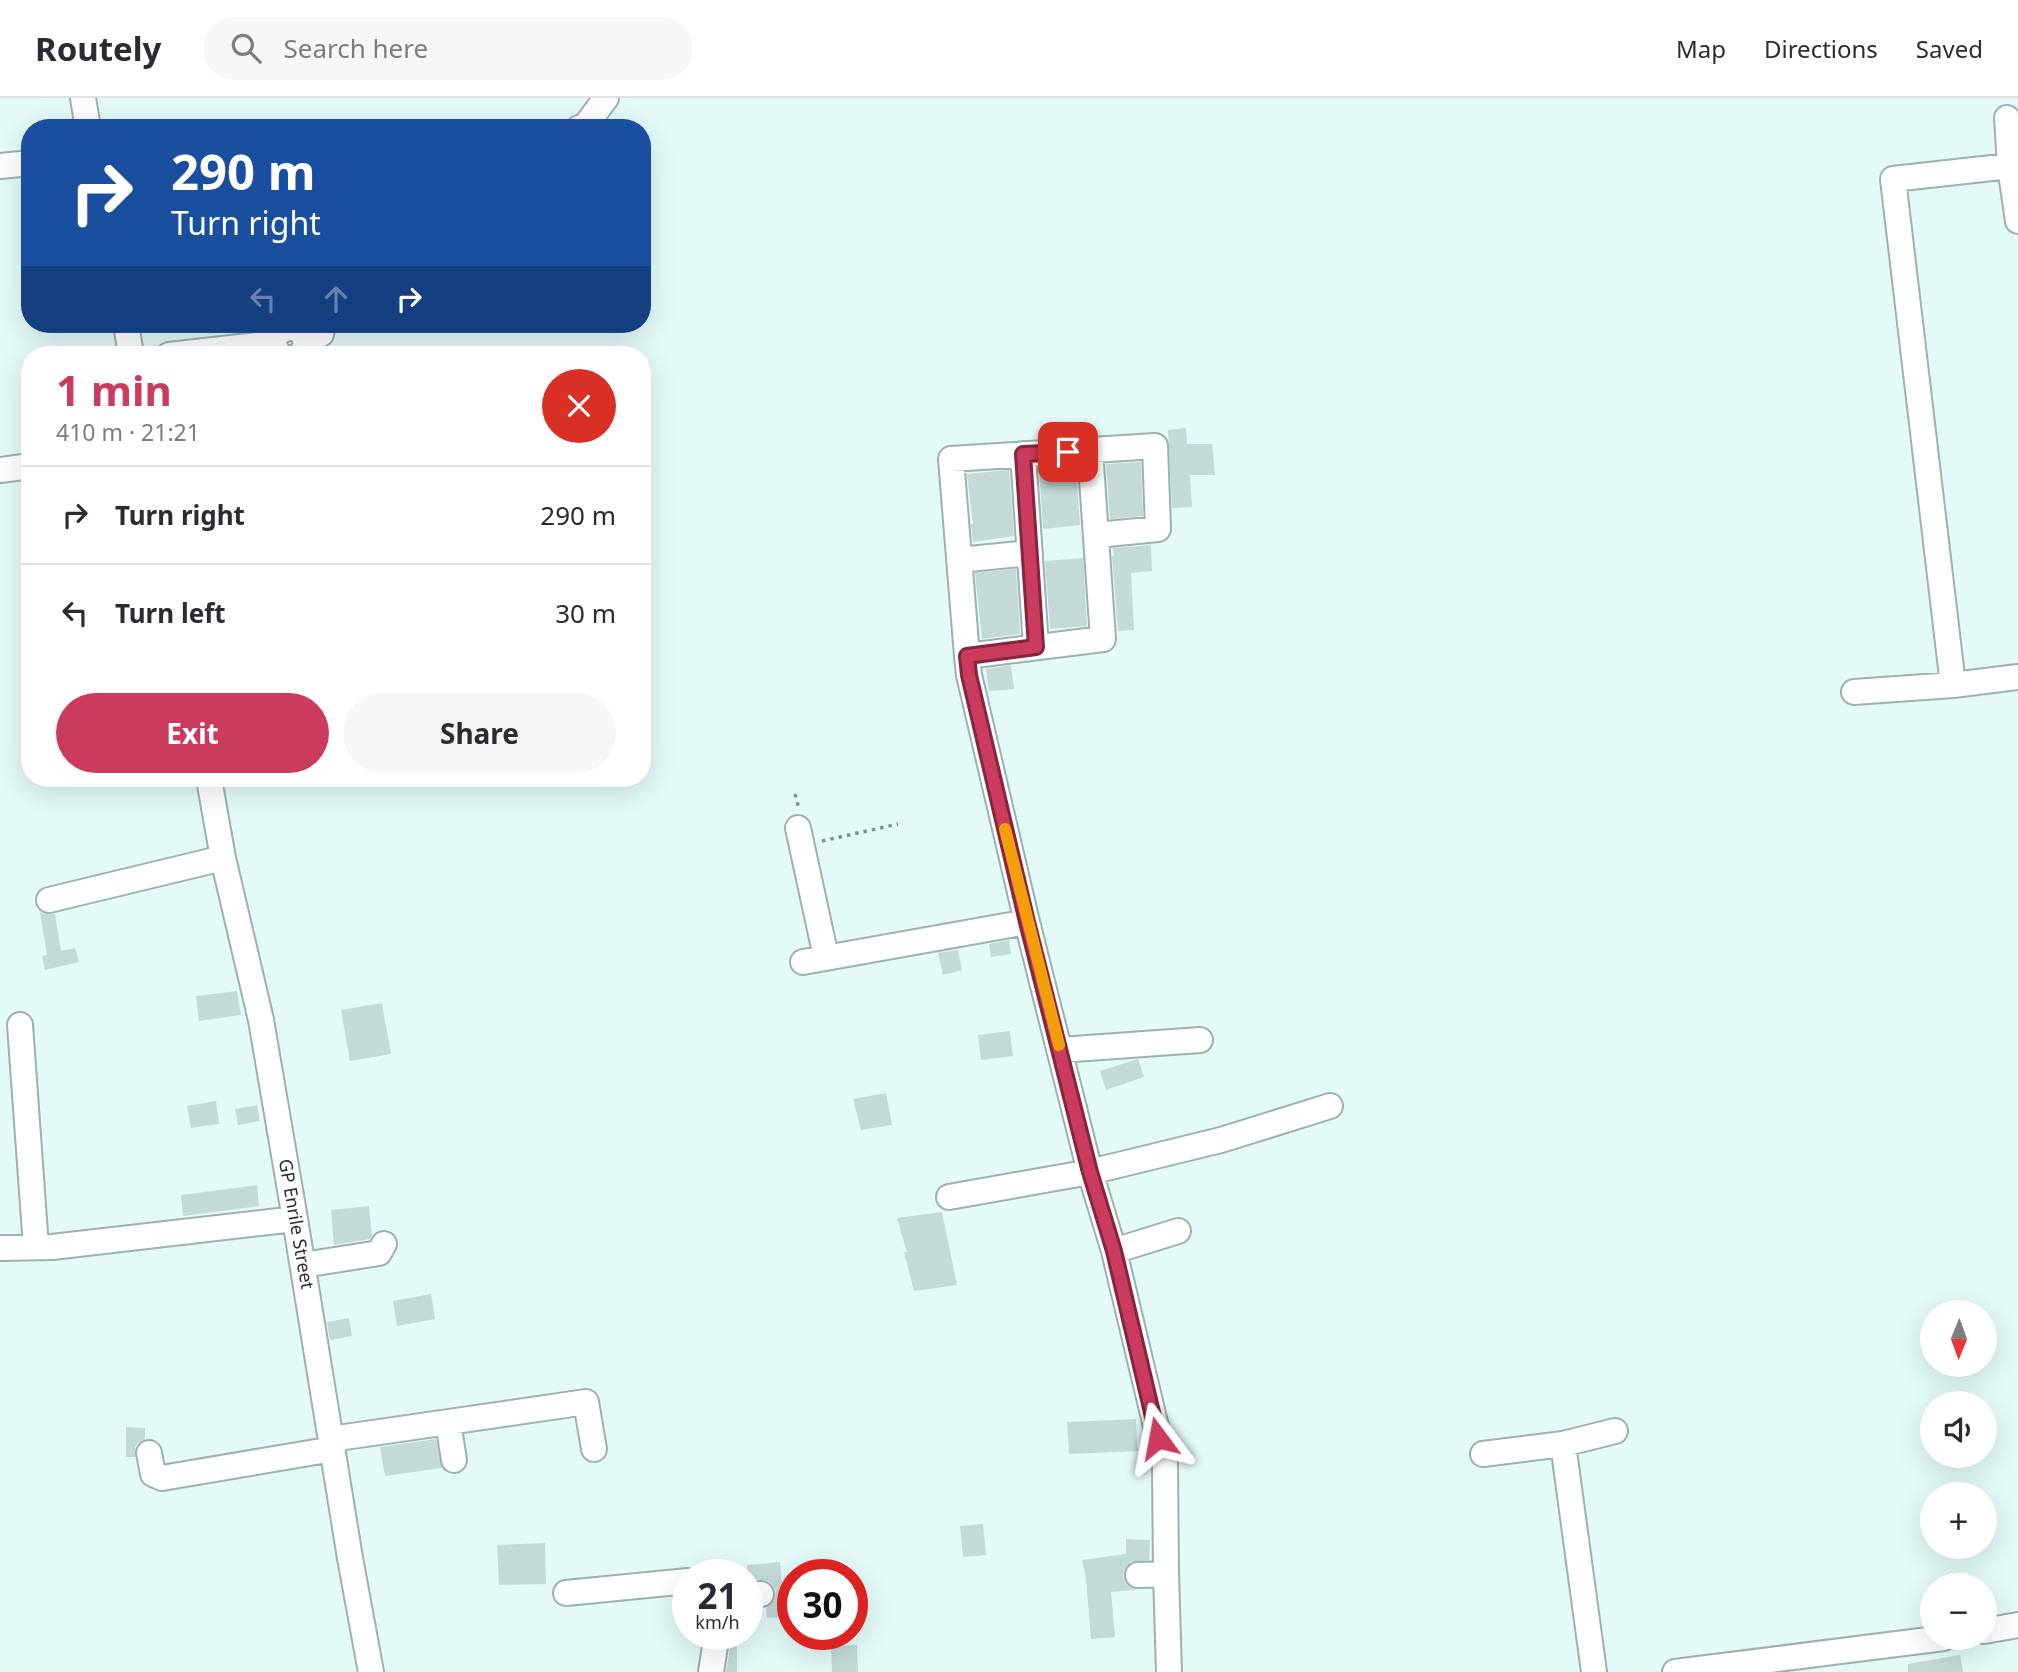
<!DOCTYPE html>
<meta charset="utf-8">
<style>
body{margin:0;font-family:"Noto Sans",sans-serif;background:#f7f7f7;color:#2b2b33;height:100vh;display:flex;flex-direction:column;font-size:26px;white-space:nowrap}
*{box-sizing:border-box;margin:0}
p{font-size:23px;color:#7c7c81}
.icon{flex:none;width:38px;height:38px;fill:none;stroke:currentColor;stroke-width:2;stroke-linecap:round;stroke-linejoin:round}
.map{position:relative;flex:1;overflow:hidden}
.details{position:absolute;left:21px;top:248px;width:630px;height:441px;display:flex;flex-direction:column;background:#fff;border-radius:28px;box-shadow:0 7px 28px #0002}
.details>*{flex:none}
.hud{position:absolute;left:21px;top:21px;width:630px;height:214px;border-radius:28px;box-shadow:0 7px 28px #0002;background:#1a4fa0;color:#fff;overflow:hidden}
.needle{width:46px;rotate:181deg}
.tools{position:absolute;left:1920px;top:1202px;display:grid;gap:14px}
.tools a{display:grid;place-items:center;width:77px;height:77px;border-radius:50%;background:#fff;box-shadow:0 7px 28px #0002;font-size:35px}
.speed{position:absolute;left:672px;top:1461px;display:flex;gap:14px;font-size:35px;font-weight:700;text-align:center}
.speed>*{display:grid;place-content:center;width:91px;height:91px;border-radius:50%;background:#fff;box-shadow:0 7px 28px #0002;line-height:1}
.speed small{font-size:18px;font-weight:400}
.speed .limit{border:10px solid #d22;background:#fff;color:#111}
.pin{position:absolute;display:grid;place-items:center;width:60px;height:60px;color:#fff;margin:-30px;border-radius:14px;box-shadow:0 4px 10px #0006}
.me{position:absolute;width:77px;margin:-38px;rotate:347deg;stroke-linejoin:round;filter:drop-shadow(0 0 5px #0008)}
.turn{display:flex;align-items:center;gap:24px;height:147px;padding:0 35px;font-size:32px}
.turn .icon{width:91px;height:91px;stroke-width:2.5}
.turn b{display:block;font-size:49px;line-height:60px}
.lanes{display:flex;align-items:center;height:66px;padding:0 35px;background:#0003;justify-content:center;gap:35px;direction:ltr}
.lanes .off{opacity:.35}
.round{display:grid;place-items:center;flex:none;width:74px;height:74px;border-radius:37px;background:#f7f7f7}
.summary{display:flex;align-items:center;justify-content:space-between;height:119px;padding:0 35px}
h1{font-size:42px;font-weight:700;line-height:52px;color:#cb3b5d}
.cta{display:flex;gap:14px;margin-top:auto;padding:14px 35px}
.cta a{flex:1;height:80px;border-radius:42px;background:#cb3b5d;color:#fff;font-size:28px;font-weight:700;line-height:80px;text-align:center}
.cta a+a{background:#f7f7f7;color:#2b2b33}
ul{padding:0;list-style:none}
li{display:flex;align-items:center;gap:21px;height:98px;padding:0 35px;border-top:2px solid #e1e1e2}
li div{flex:1}
li b{display:block;font-size:26px}
li em{font-style:normal}
header{display:flex;align-items:center;gap:42px;box-sizing:border-box;height:98px;padding:0 35px;background:#fff;border-bottom:2px solid #e1e1e2}
header strong{font-size:33px}
nav{display:flex;gap:38px;margin-inline-start:auto;font-size:24px}
.search{width:490px;height:63px;background:#f7f7f7;display:flex;align-items:center;gap:18px;box-sizing:border-box;padding:0 24px;border-radius:38px;color:#7c7c81;font-size:26px}
.map>svg:first-child{display:block}
.building{fill:#c3dad8}
.lines{fill:none;stroke-linecap:round;stroke-linejoin:round}
.minor-casing{stroke:#9cb2b0;stroke-width:28}
.path{stroke:#81908f;stroke-width:3.5;stroke-dasharray:3.5 5;stroke-linecap:butt}
.minor{stroke:#fff;stroke-width:24}
.route-casing{stroke:#84263c;stroke-width:18}
.route{stroke:#cb3b5d;stroke-width:12}
.slow{stroke:#f59e0b;stroke-width:12}
.labels{text-anchor:middle;stroke-width:6;stroke-linejoin:round;paint-order:stroke}
.street-label{font-size:18px;fill:#232b2b;stroke:#fff}
</style>
<header>
<strong>Routely</strong>
<div class="search"><svg class="icon" aria-label="search" viewBox="0 0 24 24"><circle cx="10" cy="10" r="6"/><path d="M15 15l6 6"/></svg>Search here</div>
<nav><a>Map</a><a>Directions</a><a>Saved</a></nav>
</header>
<div class="map">
<svg width="2018" height="1574" viewBox="0 0 2018 1574">
<rect width="100%" height="100%" fill="#e3faf8"/>
<path class="building" d="M1186 330 1187 346H1212L1215 377H1190L1192 409 1172 410 1168 332Z
M1141 364 1143 418 1110 421 1106 366Z
M1076 368 1080 427 1043 431 1039 370Z
M1009 372 1014 438 973 444 971 426H973L967 376Z
M1151 447 1152 473 1131 475 1134 532 1118 533 1112 458H1114L1113 450Z
M1083 460 1087 528 1050 531 1045 463Z
M1016 471 1020 536 982 541 975 475Z
M1011 567 1014 591 989 593 986 571Z
M40 814 45 816H55L61 853 75 850 79 864 45 872 42 858 47 857Z
M1009 842 1011 856 991 859 989 846Z
M958 852 962 872 943 877 938 855Z
M237 893 241 917 199 923 196 898Z
M382 905 391 956 350 963 341 912Z
M1010 933 1013 958 981 962 978 937Z
M1138 961 1144 979 1106 992 1100 973Z
M886 995 892 1027 861 1032 853 1001Z
M216 1003 219 1026 191 1030 187 1008Z
M257 1007 260 1023 238 1027 235 1011Z
M257 1087 259 1108 183 1118 181 1097Z
M369 1108 372 1138 370 1141 334 1147 331 1112Z
M942 1114 957 1187 914 1193 904 1154H907L897 1120Z
M431 1196 435 1221 397 1228 393 1203Z
M349 1220 352 1238 330 1242 327 1224Z
M1136 1321 1138 1353 1069 1356 1067 1324Z
M126 1329 145 1330V1341L139 1344 135 1349V1359H126Z
M436 1341 442 1370 385 1378 380 1349Z
M983 1426 986 1457 963 1459 960 1428Z
M1126 1441 1150 1442 1149 1462 1131 1464 1125 1471 1123 1477 1125 1484 1136 1492 1111 1494 1115 1539 1091 1541 1086 1480 1082 1462 1126 1456Z
M545 1445 546 1486 499 1487 497 1447Z
M780 1464 785 1519 767 1520 766 1510 774 1502 776 1493 772 1486 766 1482 747 1483V1467Z
M731 1544H737V1574H726Z
M857 1547 858 1574H832L831 1548Z
M1960 1557 1963 1574H1908V1566Z"/>
<g class="lines">
<g class="minor-casing">
<path id="minor" d="M83 0 88 30
M2007 20 2010 68 2018 123
M579 30 586 27 606 0
M0 68 30 65
M126 226 131 257
M306 245 321 236 323 226
M169 257 274 245
M280 257C259 234 301 218 305 242 307 249 304 253 299 257
M1090 352 1103 541 967 558 969 577 1027 824 1090 1074 1114 1153 1165 1366 1166 1476 1169 1574
M1023 356 1036 549
M0 372 30 368
M959 462 1030 455
M967 558 951 361 1155 348 1158 431 1097 437
M1953 587 1893 81 2010 68
M1854 594 1953 587 2018 579
M209 681 223 760 261 922 295 1121 350 1460 371 1574
M798 730 826 859
M49 802 223 760
M803 864 1027 824
M20 927 36 1149
M1060 952 1200 942
M949 1099 1090 1074 1221 1042 1330 1008
M0 1150 52 1149 295 1121
M1114 1153 1178 1133
M303 1167 379 1155 384 1146
M448 1324 454 1362
M331 1341 586 1304 594 1351
M1563 1346 1594 1574
M149 1355 153 1376 162 1380 333 1351
M1483 1356 1563 1346 1615 1333
M1138 1477 1166 1476
M566 1495 688 1483
M747 1498 761 1496
M1984 1533 2018 1527
M711 1574 717 1536
M1675 1574 1944 1540"/>
</g>
<path class="path" d="M795 696 799 711
M822 743 898 726"/>
<use href="#minor" class="minor"/>
</g>
<g class="lines">
<g class="route-casing">
<path id="route" d="M1068 354 1023 356 1036 549 967 558 969 577 1027 824 1090 1074 1114 1153 1158 1340"/>
</g>
<use href="#route" class="route"/>
<path class="slow" d="M1005 731 1059 947"/>
</g>
<g class="labels">
<g class="street-label">
<text transform="translate(296 1126) rotate(80)" y="6">GP Enrile Street</text>
</g>
</g>
</svg>
<div class="tools">
<a><svg class="needle" viewBox="-14 -14 28 28"><path d="M0-13l5 13h-10z" fill="#e53935"/><path d="M0 13l5-13h-10z" fill="#7c7c81"/></svg></a>
<a><svg class="icon" aria-label="sound" viewBox="0 0 24 24"><path d="M4 9h4l5-4v14l-5-4H4zM17 9q2 3 0 6"/></svg></a>
<a>+</a>
<a>−</a>
</div>
<div class="speed"><div>21<small>km/h</small></div><div class="limit">30</div></div>
<div class="pin" style="left:1068px;top:354px;background:#d93025"><svg class="icon" aria-label="arrive" viewBox="0 0 24 24"><path d="M6 21V4h12l-3 4 3 4H6"/></svg></div>
<svg class="me" style="left:1158px;top:1340px" viewBox="-20 -20 40 40"><path d="M0-17L14 15 0 8-14 15z" fill="#cb3b5d" stroke="#fff" stroke-width="4"/></svg>
<div class="hud">
<div class="turn"><svg class="icon" aria-label="right" viewBox="0 0 24 24"><path d="M7 20v-9h11M14 6l5 5-5 5"/></svg><div><b>290 m</b>Turn right</div></div>
<div class="lanes"><svg class="icon off" aria-label="left" viewBox="0 0 24 24"><path d="M17 20v-9H6M10 6l-5 5 5 5"/></svg><svg class="icon off" aria-label="ahead" viewBox="0 0 24 24"><path d="M12 20V5M6 11l6-6 6 6"/></svg><svg class="icon" aria-label="right" viewBox="0 0 24 24"><path d="M7 20v-9h11M14 6l5 5-5 5"/></svg></div>
</div>
<section class="details">
<div class="summary"><div><h1>1 min</h1><p>410 m · 21:21</p></div><a class="round" style="background:#d93025;color:#fff"><svg class="icon" aria-label="close" viewBox="0 0 24 24"><path d="M6 6l12 12M18 6L6 18"/></svg></a></div>
<ul>
<li><svg class="icon" aria-label="right" viewBox="0 0 24 24"><path d="M7 20v-9h11M14 6l5 5-5 5"/></svg><div><b>Turn right</b></div><em>290 m</em></li>
<li><svg class="icon" aria-label="left" viewBox="0 0 24 24"><path d="M17 20v-9H6M10 6l-5 5 5 5"/></svg><div><b>Turn left</b></div><em>30 m</em></li>
</ul>
<div class="cta"><a>Exit</a><a>Share</a></div>
</section>
</div>
